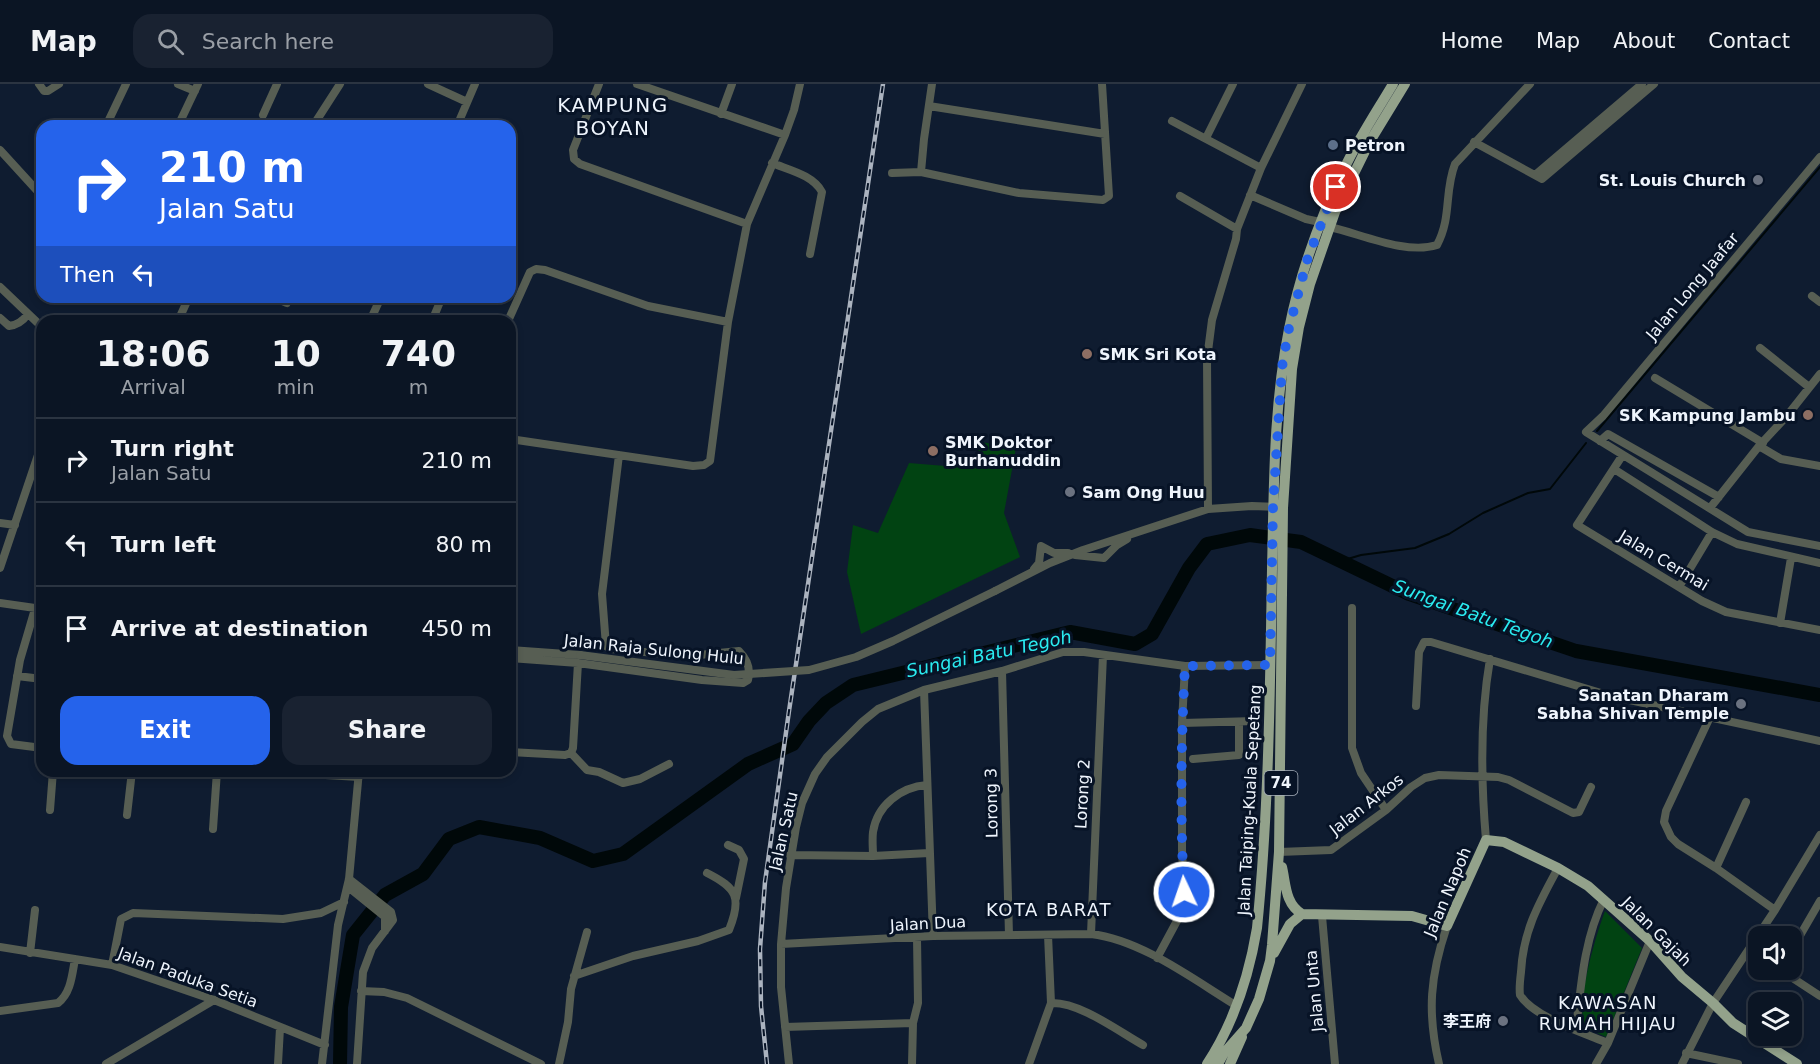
<!DOCTYPE html>
<meta charset="utf-8">
<style>
body{margin:0;font-family:"DejaVu Sans","Noto Sans SC",sans-serif;background:#192231;color:#f1f3f6;height:100vh;display:flex;flex-direction:column;font-size:22px;white-space:nowrap}
*{box-sizing:border-box;margin:0}
p{font-size:20px;color:#9a9fa6}
.icon{flex:none;width:33px;height:33px;fill:none;stroke:currentColor;stroke-width:2;stroke-linecap:round;stroke-linejoin:round}
.map{position:relative;flex:1;overflow:hidden}
.drawer{position:absolute;left:36px;top:231px;width:480px;height:462px;display:flex;flex-direction:column;background:#0b1524;border-radius:18px;box-shadow:0 3px 9px #0003,0 0 0 2px #2b3441}
.drawer>*{flex:none}
.top-card{position:absolute;left:36px;top:36px;width:480px;height:183px;border-radius:18px;box-shadow:0 3px 9px #0003,0 0 0 2px #2b3441;background:#2563eb;color:#fff;overflow:hidden}
.buttons{position:absolute;left:1748px;top:842px;display:grid;gap:12px}
.buttons a{display:grid;place-items:center;width:54px;height:54px;border-radius:12px;background:#0b1524;box-shadow:0 3px 9px #0003,0 0 0 2px #2b3441;font-size:30px}
.pin{position:absolute;display:grid;place-items:center;width:51px;height:51px;color:#fff;margin:-26px;border:3px solid #fff;border-radius:50%;box-shadow:0 2px 6px #0007}
.me{position:absolute;width:66px;margin:-33px;rotate:357deg;stroke-linejoin:round;filter:drop-shadow(0 0 4px #0008)}
.turn{display:flex;align-items:center;gap:21px;height:126px;padding:0 24px;font-size:27px}
.turn .icon{width:78px;height:78px;stroke-width:2.5}
.turn b{display:block;font-size:42px;line-height:51px}
.then{display:flex;align-items:center;height:57px;padding:0 24px;background:#0003;gap:12px;font-size:22px}
.eta{display:flex;justify-content:space-evenly;align-items:center;height:102px;text-align:center}
.eta b{font-size:36px;font-weight:700;line-height:42px}
.button{display:flex;gap:12px;margin-top:auto;padding:12px 24px}
.button a{flex:1;height:69px;border-radius:18px;background:#2563eb;color:#fff;font-size:24px;font-weight:700;line-height:69px;text-align:center}
.button a+a{background:#192231;color:#f1f3f6}
ul{padding:0;list-style:none}
li{display:flex;align-items:center;gap:18px;height:84px;padding:0 24px;border-top:2px solid #2b3441}
li div{flex:1}
li b{display:block;font-size:22px}
li em{font-style:normal}
header{display:flex;align-items:center;gap:36px;box-sizing:border-box;height:84px;padding:0 30px;background:#0b1524;border-bottom:2px solid #2b3441}
header strong{font-size:28px}
nav{display:flex;gap:33px;margin-inline-start:auto;font-size:21px}
.search{width:420px;height:54px;background:#192231;display:flex;align-items:center;gap:15px;box-sizing:border-box;padding:0 21px;border-radius:18px;color:#9a9fa6;font-size:22px}
.map>svg:first-child{display:block}
.green{fill:#014312}
.lines{fill:none;stroke-linecap:round;stroke-linejoin:round}
.stream{stroke:#000809;stroke-width:2}
.river{stroke:#000809;stroke-width:14}
.minor{stroke:#575e53;stroke-width:8}
.major{stroke:#93a28b;stroke-width:10}
.rail-casing{stroke:#abb3bf;stroke-width:4.5}
.rail{stroke:#071326;stroke-width:2;stroke-dasharray:7;stroke-linecap:butt}
.minor-bridge{stroke:#575e53;stroke-width:8}
.route{stroke:#2563eb;stroke-width:10;stroke-dasharray:0 18}
.service-dot{fill:#5c6f8a;stroke:#071326;stroke-width:2}
.worship-dot{fill:#6b7280;stroke:#071326;stroke-width:2}
.education-dot{fill:#8d6e63;stroke:#071326;stroke-width:2}
.labels{text-anchor:middle;stroke-width:6;stroke-linejoin:round;paint-order:stroke}
.shield{fill:#071326;stroke:#a9b1bc;stroke-width:1.5}
.shield-label{font-size:15px;font-weight:bold;fill:#eff5fd}
.poi-label{font-size:16px;font-weight:bold;fill:#eff5fd;stroke:#071326;text-anchor:start}
.street-label{font-size:16px;fill:#eff5fd;stroke:#071326}
.water-label{font-size:18px;font-style:italic;fill:#2aebf0;stroke:#071326}
.neighbourhood-label{font-size:18px;letter-spacing:1.5px;fill:#eff5fd;stroke:#071326}
.quarter-label{font-size:20px;letter-spacing:1.5px;fill:#eff5fd;stroke:#071326}
</style>
<header>
<strong>Map</strong>
<div class="search"><svg class="icon" aria-label="search" viewBox="0 0 24 24"><circle cx="10" cy="10" r="6"/><path d="M15 15l6 6"/></svg>Search here</div>
<nav><a>Home</a><a>Map</a><a>About</a><a>Contact</a></nav>
</header>
<div class="map">
<svg width="1820" height="980" viewBox="0 0 1820 980">
<rect width="100%" height="100%" fill="#0f1c30"/>
<path class="green" d="M981 358 1016 364 1004 429 1020 473 861 550 847 488 853 441 878 449 909 379 970 384Z
M1605 827 1642 864 1606 953 1585 943C1575 920 1596 851 1605 827Z"/>
<g class="lines">
<path class="stream" d="M1597 347 1820 83
M1341 477 1361 471 1415 464 1449 450 1483 429 1528 409 1550 405 1586 359"/>
<path class="river" d="M340 980 341 923 353 851 385 811 423 790 449 755 479 743 540 754 593 777 623 770 748 680 793 660 809 637 826 619 853 601 1070 548 1135 560 1152 550 1189 484 1207 460 1250 451 1301 458 1409 510 1576 567 1820 611"/>
<path class="minor" d="M39 0 44 7H48L59 0
M178 0 195 7
M428 0 467 18
M599 0 573 66 574 75 580 80 747 140
M637 0 785 51
M929 22 1105 50
M721 30 732 0
M263 31 277 0
M1172 37 1261 84
M106 42 126 0
M178 42 198 0
M313 42 340 0
M457 42 475 0
M1206 54 1233 0
M1474 58 1542 95 1654 0
M0 66 42 112
M1820 73 1603 332 1586 348 1748 448 1820 462
M772 79C789 86 813 91 822 108L810 170
M921 88 924 55 932 0
M892 89 921 88 1019 109 1103 116 1109 112 1102 0
M1535 91 1642 0
M1250 111 1306 135 1320 138
M1180 112 1237 145
M1330 143C1361 150 1406 171 1437 161 1452 133 1444 108 1455 80L1530 0
M0 203 42 243
M1812 212 1820 218
M273 213 287 219
M0 234 9 242C18 241 23 237 28 230
M178 237 189 213
M370 237 381 213
M432 237 442 213
M508 237 530 188 536 185 545 186 648 222 728 238
M1760 264 1809 303
M1655 294 1763 359
M510 355 693 382 704 381 710 377 728 238 747 140 785 51 794 26 800 0
M1600 357 1608 350 1719 413
M1759 362 1781 375 1820 382
M1622 372 1577 441 1702 517 1726 528 1820 546
M1614 385 1712 448 1737 460 1820 479
M1710 424 1759 362 1786 333 1820 290
M1208 425 1207 275 1212 236 1236 155 1237 145 1261 84 1302 0
M0 439 15 441
M1075 471 1104 474 1117 461 1127 455
M0 484 42 359
M1034 485 1039 479 1041 462 1054 469H1068
M1679 503 1712 448
M995 507 1050 479 1083 466 1208 425 1252 422 1278 423
M0 519 42 525
M1352 524V664L1361 689 1386 726
M35 525 20 576 7 652 11 660 42 664
M1780 539 1791 474
M510 566 580 571
M510 574 578 579 702 596 743 599 748 596C751 584 747 575 739 567L689 572 611 565 606 562 602 510 619 371
M1002 587 1009 851
M17 592 42 595
M924 606 933 852
M1416 622 1419 568 1424 558H1431L1611 612 1820 657
M1710 633 1666 727 1664 738 1671 753 1678 760 1716 784 1775 826
M1182 639 1256 637
M510 668 565 671 571 669 573 664 578 579
M571 669 587 686 599 688 623 699 640 695 669 680
M1193 675 1239 671V638
M177 687 217 691
M258 687 359 693
M50 726 53 687
M127 731 132 687
M213 745 217 687
M1486 756C1481 698 1480 633 1490 575
M728 761 739 766 744 775 736 814
M1279 768 1331 766 1386 726 1411 703 1425 694 1439 691 1498 693 1509 696 1573 729 1579 728 1591 703
M790 771 873 772 929 769
M873 772C873 764 872 756 873 748 877 721 901 703 927 701
M1558 784C1539 819 1523 847 1521 888 1520 896 1519 904 1520 911 1533 933 1584 949 1608 959
M1716 784 1746 718
M349 795 391 828 393 836 372 864 363 888 357 980
M348 803 385 833V847
M1322 832 1335 980
M1091 850 1103 571
M781 860 933 852 1091 850C1142 856 1194 896 1237 922
M0 863 112 881 214 916 325 961
M1749 866 1758 872
M1791 867 1820 817
M30 869 35 826
M1157 874 1178 835 1184 808 1182 766V639L1185 582
M112 881 121 835 133 829 283 835 321 829 344 818
M1779 885 1820 912
M574 892 633 872 698 857 729 846C742 814 737 804 707 789
M361 907 384 908 407 914 541 980
M1051 919C1080 918 1118 947 1143 961
M0 927 58 919C71 909 72 891 75 875
M785 943 913 939
M1576 945C1581 901 1584 855 1604 815
M1686 969 1738 980
M106 980 214 916
M278 980 280 944
M322 980 338 841 349 795 359 687
M559 980 568 938 571 905 587 848
M789 980 781 903V860L786 804 796 743 802 719 815 690 827 673 862 638 878 625 924 606 1002 587 1063 568H1084L1185 582 1270 581
M912 980 913 939 918 919 917 854
M1029 980 1051 919 1048 851
M1439 980C1427 928 1430 892 1447 842
M1596 980 1608 959 1650 857
M1682 980 1713 919 1775 826 1820 751"/>
<path class="major" d="M1282 783C1286 800 1285 820 1302 830L1412 832 1447 842 1486 756 1504 758 1558 784 1588 802 1650 857 1682 893 1713 919 1733 939 1797 980
M1274 869 1290 840 1302 830
M1207 980C1234 939 1249 892 1257 844 1269 724 1270 605 1272 485 1274 406 1273 324 1289 245 1300 189 1320 134 1345 83 1359 54 1377 27 1393 0
M1218 980 1224 969 1246 944 1259 915 1270 877 1272 861 1279 768 1283 424 1292 285 1299 243 1310 200 1335 128 1369 59 1405 0
M1230 980 1242 953"/>
<g class="rail-casing">
<path id="rail" d="M767 980 761 922 760 865 765 798 789 627 883 0"/>
</g>
<use href="#rail" class="rail"/>
<path class="minor-bridge" d="M580 571 734 591 809 586 856 573 893 557 995 507"/>
</g>
<g class="lines">
<path class="route" d="M1184 808C1180 732 1181 657 1185 582L1270 581 1273 422 1282 283 1289 244 1308 173 1336 103"/>
</g>
<circle class="service-dot" cx="1333" cy="61" r="6"/>
<g class="worship-dot">
<circle cx="1758" cy="96" r="6"/>
<circle cx="1070" cy="408" r="6"/>
<circle cx="1741" cy="620" r="6"/>
<circle cx="1503" cy="937" r="6"/>
</g>
<g class="education-dot">
<circle cx="1087" cy="270" r="6"/>
<circle cx="1808" cy="331" r="6"/>
<circle cx="933" cy="367" r="6"/>
</g>
<g class="labels">
<rect class="shield" x="1264.5" y="687" width="33" height="24" rx="4.5"/>
<g class="shield-label">
<text x="1281" y="704">74</text>
</g>
<g class="poi-label">
<text x="1345" y="67">Petron</text>
<text x="1746" y="102" text-anchor="end">St. Louis Church</text>
<text x="1099" y="276">SMK Sri Kota</text>
<text x="1796" y="337" text-anchor="end">SK Kampung Jambu</text>
<text x="945" y="364">SMK Doktor<tspan x="945" dy="18">Burhanuddin</tspan></text>
<text x="1082" y="414">Sam Ong Huu</text>
<text x="1729" y="617" text-anchor="end">Sanatan Dharam<tspan x="1729" dy="18">Sabha Shivan Temple</tspan></text>
<text x="1491" y="943" text-anchor="end">李王府</text>
</g>
<g class="street-label">
<text transform="translate(1692 202) rotate(-50)" y="6">Jalan Long Jaafar</text>
<text transform="translate(1664 476) rotate(31)" y="6">Jalan Cermai</text>
<text transform="translate(654 565) rotate(6)" y="6">Jalan Raja Sulong Hulu</text>
<text transform="translate(1082 710) rotate(-87)" y="6">Lorong 2</text>
<text transform="translate(1249 716) rotate(-87)" y="6">Jalan Taiping-Kuala Sepetang</text>
<text transform="translate(991 719) rotate(-91)" y="6">Lorong 3</text>
<text transform="translate(1366 720) rotate(-38)" y="6">Jalan Arkos</text>
<text transform="translate(783 747) rotate(-77)" y="6">Jalan Satu</text>
<text transform="translate(1447 808) rotate(-67)" y="6">Jalan Napoh</text>
<text transform="translate(928 839) rotate(-3)" y="6">Jalan Dua</text>
<text transform="translate(1657 847) rotate(45)" y="6">Jalan Gajah</text>
<text transform="translate(188 893) rotate(20)" y="6">Jalan Paduka Setia</text>
<text transform="translate(1314 907) rotate(-95)" y="6">Jalan Unta</text>
</g>
<g class="water-label">
<text transform="translate(1473 530) rotate(20)" y="6">Sungai Batu Tegoh</text>
<text transform="translate(989 570) rotate(-12)" y="6">Sungai Batu Tegoh</text>
</g>
<g class="neighbourhood-label">
<text x="1049" y="832">KOTA BARAT</text>
<text x="1608" y="925">KAWASAN<tspan x="1608" dy="21">RUMAH HIJAU</tspan></text>
</g>
<g class="quarter-label">
<text x="613" y="28">KAMPUNG<tspan x="613" dy="23">BOYAN</tspan></text>
</g>
</g>
</svg>
<div class="buttons">
<a><svg class="icon" aria-label="sound" viewBox="0 0 24 24"><path d="M4 9h4l5-4v14l-5-4H4zM17 9q2 3 0 6"/></svg></a>
<a><svg class="icon" aria-label="layers" viewBox="0 0 24 24"><path d="M12 4l9 5-9 5-9-5zM3 14l9 5 9-5"/></svg></a>
</div>
<div class="pin" style="left:1336px;top:103px;background:#d93025"><svg class="icon" aria-label="arrive" viewBox="0 0 24 24"><path d="M6 21V4h12l-3 4 3 4H6"/></svg></div>
<svg class="me" style="left:1184px;top:808px" viewBox="-20 -20 40 40"><circle r="17" fill="#2563eb" stroke="#fff" stroke-width="3"/><path d="M0-11L8 9 0 5-8 9z" fill="#fff"/></svg>
<div class="top-card">
<div class="turn"><svg class="icon" aria-label="right" viewBox="0 0 24 24"><path d="M7 20v-9h11M14 6l5 5-5 5"/></svg><div><b>210 m</b>Jalan Satu</div></div>
<div class="then">Then<svg class="icon" aria-label="left" viewBox="0 0 24 24"><path d="M17 20v-9H6M10 6l-5 5 5 5"/></svg></div>
</div>
<section class="drawer">
<div class="eta">
<div><b>18:06</b><p>Arrival</p></div>
<div><b>10</b><p>min</p></div>
<div><b>740</b><p>m</p></div>
</div>
<ul>
<li><svg class="icon" aria-label="right" viewBox="0 0 24 24"><path d="M7 20v-9h11M14 6l5 5-5 5"/></svg><div><b>Turn right</b><p>Jalan Satu</p></div><em>210 m</em></li>
<li><svg class="icon" aria-label="left" viewBox="0 0 24 24"><path d="M17 20v-9H6M10 6l-5 5 5 5"/></svg><div><b>Turn left</b></div><em>80 m</em></li>
<li><svg class="icon" aria-label="arrive" viewBox="0 0 24 24"><path d="M6 21V4h12l-3 4 3 4H6"/></svg><div><b>Arrive at destination</b></div><em>450 m</em></li>
</ul>
<div class="button"><a>Exit</a><a>Share</a></div>
</section>
</div>
